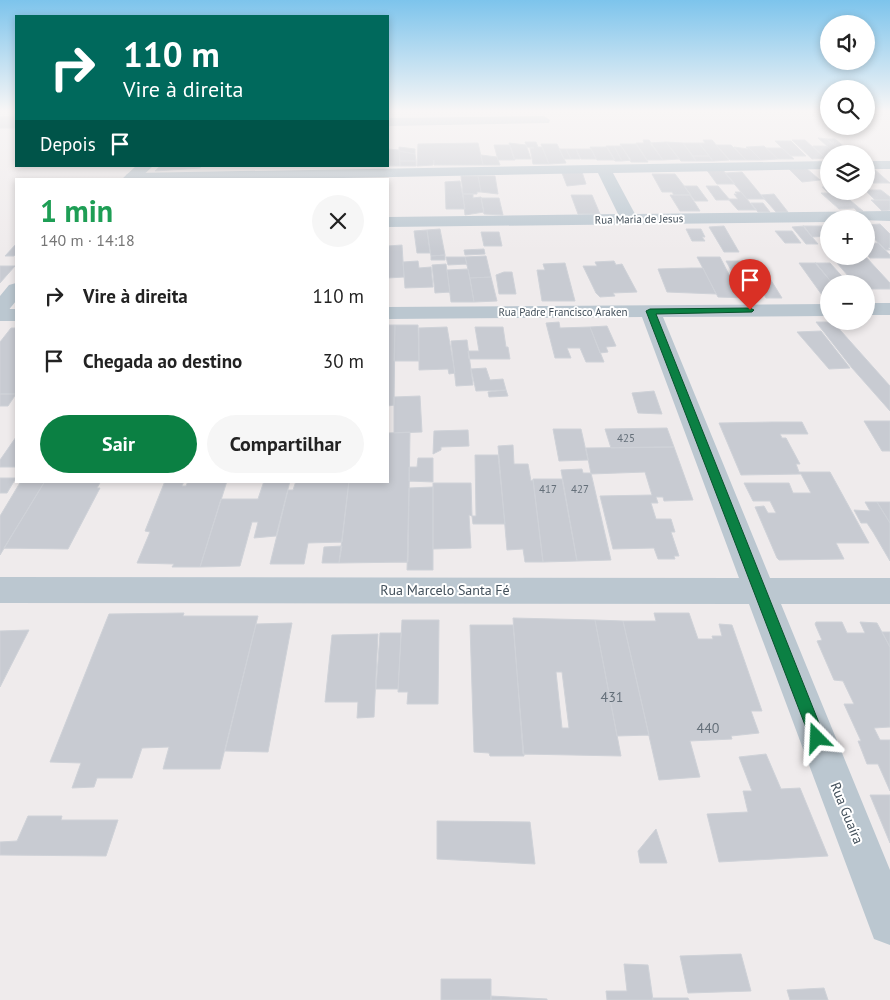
<!DOCTYPE html>
<html lang="pt">
<meta charset="utf-8">
<style>
body{margin:0;font-family:"PT Sans",sans-serif;background:#f6f6f6;color:#222;height:100vh;display:flex;flex-direction:column;font-size:19px;white-space:nowrap}
*{box-sizing:border-box;margin:0}
p{font-size:16px;color:#767676}
.icon{flex:none;width:28px;height:28px;fill:none;stroke:currentColor;stroke-width:2;stroke-linecap:round;stroke-linejoin:round}
.map{position:relative;flex:1;overflow:hidden}
.drawer{position:absolute;left:15px;top:178px;width:374px;height:305px;display:flex;flex-direction:column;background:#fff;border-radius:0px;box-shadow:0 2px 8px #0003}
.drawer>*{flex:none}
.top-card{position:absolute;left:15px;top:15px;width:374px;height:152px;border-radius:0px;box-shadow:0 2px 8px #0003;background:#00695c;color:#fff;overflow:hidden}
.controls{position:absolute;left:820px;top:15px;display:grid;gap:10px}
.controls a{display:grid;place-items:center;width:55px;height:55px;border-radius:50%;background:#fff;box-shadow:0 2px 8px #0003;font-size:25px}
.pin{position:absolute;display:grid;place-items:center;width:42px;height:42px;color:#fff;margin:-51px -21px;border-radius:50% 50% 50% 0;rotate:-45deg;box-shadow:0 0 5px #0007}
.pin .icon{rotate:45deg}
.me{position:absolute;width:55px;margin:-28px;rotate:339deg;stroke-linejoin:round;filter:drop-shadow(0 0 4px #0008)}
.turn{display:flex;align-items:center;gap:18px;height:105px;padding:0 25px;font-size:22px}
.turn .icon{width:65px;height:65px;stroke-width:2.5}
.turn b{display:block;font-size:35px;line-height:42px}
.then{display:flex;align-items:center;height:48px;padding:0 25px;background:#0003;gap:10px;font-size:19px}
.round{display:grid;place-items:center;flex:none;width:52px;height:52px;border-radius:26px;background:#f6f6f6}
.summary{display:flex;align-items:center;justify-content:space-between;height:85px;padding:0 25px}
h1{font-size:30px;font-weight:800;line-height:38px;color:#1e9e55}
.button{display:flex;gap:10px;margin-top:auto;padding:10px 25px}
.button a{flex:1;height:58px;border-radius:30px;background:#0b8043;color:#fff;font-size:20px;font-weight:800;line-height:58px;text-align:center}
.button a+a{background:#f6f6f6;color:#222}
ul{padding:0;list-style:none}
li{display:flex;align-items:center;gap:15px;height:65px;padding:0 25px}
li div{flex:1}
li b{display:block;font-size:19px}
li em{font-style:normal}
.map>svg:first-child{display:block}
.building{fill:#c8cbd2;stroke:#cfd2d8;fill-rule:evenodd}
.lines{fill:none;stroke-linecap:round;stroke-linejoin:round}
.minor{fill:#bbc7d0;fill-rule:evenodd}
.tertiary{fill:#bbc7d0;fill-rule:evenodd}
.route{fill:#0b8043;stroke:#07532c}
.labels{text-anchor:middle;stroke-width:4;stroke-linejoin:round;paint-order:stroke}
.far-street-label{font-size:11px;fill:#43505b;stroke:#fff}
.number-label{font-size:11px;fill:#646f79}
.street-label{font-size:14px;fill:#43505b;stroke:#fff}
.near-number-label{font-size:14px;fill:#646f79}
</style>
<div class="map">
<svg width="890" height="1000" viewBox="0 0 890 1000">
<rect width="100%" height="100%" fill="#efebec"/>
<path class="building" d="M16 116V128H0V117Z
M818 138 827 139 845 154H836Z
M827 139H835L853 154H845Z
M643 140H649L663 160H647L636 143H644Z
M703 140H712L729 160 713 161 699 143H705Z
M792 140H805L825 158 812 159Z
M775 141H791L806 156H790Z
M525 142H536L538 147H542L549 164H533L530 148H534L527 147Z
M666 142 683 143 696 161H681Z
M666 142 679 159 663 160 650 143Z
M478 143 483 165H434V160L433 165 417 166 418 144Z
M509 143 526 145 531 159H514Z
M683 143H699L709 156H693Z
M541 144H557L566 163 549 164Z
M620 144H636L648 162H631Z
M494 145H510L515 160H498Z
M716 145H731L746 160H730Z
M606 146H614L622 161H615Z
M614 146H621L631 160 622 161Z
M764 146 766 148 778 159 761 160 748 147Z
M813 146H827L836 154H829V158H825Z
M399 147 415 149V154L399 151Z
M590 147H607L615 160H597Z
M734 147 748 149 746 147H748L761 160H746Z
M766 148H782L794 159H778Z
M388 149 399 150 400 166H388Z
M559 149H566L571 159H564Z
M566 149H576L580 159H571Z
M576 149H591L596 159H581Z
M399 151 415 154 416 161H400Z
M481 155 497 157 500 165H483Z
M693 156H709L713 161H696Z
M400 161H416V166H400Z
M160 166H201L200 168 155 171Z
M806 168 820 180 802 182 789 169Z
M706 169H722L735 184H717Z
M866 169H874L890 183H873L866 177Z
M582 172 586 184 567 186 562 173Z
M742 172 761 195 765 199H747L725 173Z
M652 174H675L691 195H674L672 192H662Z
M461 176H478L481 192H477V194H463Z
M478 176H495L498 194 481 192Z
M460 181 465 209H446L445 182Z
M684 186H697L708 201H695Z
M706 186H718L730 200H716Z
M822 187H829V191H839L863 211H857L854 208 839 209 821 193H828Z
M866 188 870 190H881L890 197V200H875L866 191Z
M735 192H741L756 210H738L728 199H738L734 194H737Z
M463 194H473V198L481 197 484 212 465 215Z
M774 194 788 212H776L761 195Z
M571 195H592L600 214H578Z
M670 195H690L700 211H680Z
M481 198H499L503 215 484 214Z
M871 200H890V210L882 211Z
M751 203H763L770 212H758Z
M880 224 890 234V248H888L890 250H885L866 230V225Z
M724 226 739 252H724L709 227Z
M803 226H829V236L812 237Z
M804 226 812 237 818 244H806L792 227Z
M440 229 445 255 431 256 427 230Z
M686 229H701L705 237H702L705 241H692Z
M427 230 430 253H417L414 231Z
M775 231H792L801 243H785Z
M481 232H499L502 246H484Z
M866 243H879L890 255V258H870L866 254Z
M16 244V254L14 256H5Z
M402 245 404 277 388 278V246Z
M484 249 485 254 465 255 464 250Z
M445 255V260H431V256Z
M486 256 491 277 470 278 465 257Z
M831 256H865L890 283V289H866V284H855Z
M446 257H465L467 264 448 265Z
M697 257H720L738 292H743L726 261H744L764 295H745L747 298 718 297Z
M418 261 419 268 431 267 433 287 405 288 403 262Z
M614 261 616 265 622 264 637 292 613 293 615 296 600 297 596 293 583 266H597L595 262Z
M565 263 575 301H542L537 270H545L543 264Z
M799 263H816L833 284H829V295H822Z
M815 263H830L849 284H833Z
M446 264 450 292 435 293 432 265Z
M0 266H15L0 283Z
M692 268H703L716 294 667 292 658 269Z
M468 269 474 302H451L447 270Z
M749 269H764L782 298H766Z
M504 272H512L516 294H499L496 275Z
M491 277 497 301 474 302 470 278Z
M559 322 560 328 590 327 604 362H586L580 348H567L571 358H555L546 323Z
M816 322H833L890 386V411L852 368Z
M388 325H395L394 405 388 406Z
M395 325H418L419 361H394Z
M607 326 616 346 606 347 608 352 600 353 590 327Z
M447 327 455 373 449 374 448 369 419 370V328Z
M475 327H503L506 347H508L510 359H469L468 351H479Z
M11 328H16V394H0V342Z
M821 331 850 368 829 369 797 332Z
M467 340 473 385 456 386 451 341Z
M486 368 490 380 503 379 506 390 476 391 471 369Z
M506 390 508 396 489 397 488 392Z
M654 391 662 414 638 413 632 393Z
M0 394H16L8 406H0Z
M420 396 422 432 394 433V397Z
M864 421H890V451H882Z
M773 422H802L808 434H780L782 438H786L800 464H796L799 472H830L869 543H836L844 559 779 560 777 558 755 507 764 506 768 513H776L770 501H753L744 483H789L793 493H811L801 474 741 475 719 423Z
M667 428 674 447 611 448 605 429Z
M553 429H581L588 460 559 461Z
M468 430 469 446 441 447V450L433 454 434 431Z
M410 432 408 562 339 563 349 481H388V433Z
M16 437V467H0V460Z
M513 445 514 464H528L531 481 533 480 543 562H525L523 549 507 550 498 446Z
M654 447H674L693 500 664 501 663 497H656L658 503H651L656 519H671L675 532H671L679 556H674L675 559H658L654 548 613 549 600 496 652 495 645 472 591 474 586 448Z
M475 455H498L505 524H473L472 516H476Z
M418 458H433V482L409 481V467H417Z
M582 469 583 473H591L611 560 577 561 561 470Z
M0 478H16L7 493H0Z
M533 479H562L577 561 543 562Z
M21 481H45L0 555V516Z
M45 481H101L97 488H100L68 549 4 548Z
M165 481H184L182 486H186L188 481H227L200 567H172L174 564 137 563 150 532 145 531Z
M264 481H290L276 536 254 538 258 522H252L240 566 200 567 221 499H258Z
M296 481H349L342 542 308 543 304 564H270L288 490H293Z
M433 483H471L472 516 469 515 471 548 433 549Z
M433 487V570H407L409 488Z
M865 502H877L890 523V561L873 532 867 523H861L854 510 870 511Z
M877 502H890V523Z
M342 546 339 563H322L324 547Z
M184 613 183 616H258L220 769H163L169 747 142 748 132 778H97L94 787 72 788 81 763 50 762 109 614Z
M654 613H689L698 639H713L712 636H722L719 624 732 625 762 711H751L759 733 731 736 732 739 690 741 700 777 659 780 623 621H656Z
M513 618 595 620 621 756 523 754ZM556 672H562L569 728H562Z
M402 620H439L438 704H407L408 692H398Z
M595 620 623 621 649 735 617 736Z
M816 622H842L847 633H865L860 622 877 623 890 647V727L874 728 880 740H890V791L878 764H867L858 741H861L844 704H854L843 681 834 680 817 641 822 640 815 624Z
M292 623 268 752 225 751 256 624Z
M470 625H513L524 756H490L489 753 474 752Z
M29 630 0 687V631Z
M882 632H890V647Z
M380 633H401L398 689H376Z
M378 634 374 717 357 718 358 702H325L332 635Z
M766 754 781 789 800 788 828 856 719 862 707 814 748 812 743 791H752L739 757Z
M870 795H890V843Z
M28 816H62L61 820H118L106 856 0 855V842L17 841Z
M437 821 530 822 535 864 437 859Z
M656 829 667 863H640L638 851Z
M741 954 751 991 688 993 680 956Z
M624 964 648 965 653 1000H607L606 991H627Z
M441 979H491V1000H441Z
M824 988 828 1000H790L787 990Z
M491 996 547 999V1000H491Z
M652 998H688L689 1000H653Z"/>
<g class="lines">
<path class="minor" d="M544 116 550 120 549 123 388 126V118Z
M829 161V169L613 173 635 214 890 211V221L829 219V222L388 227V217L618 214 598 173 290 179H126L125 177 127 174 132 173Z
M866 161H890V169H866Z
M866 303H890V315H866Z
M829 304V316L663 317 770 578H890V604H781L890 870V945L874 939 868 923 749 604 0 603V577L739 578 642 317 388 319V307Z
M0 309H16V321H0Z"/>
<path class="tertiary" d="M136 166H153L139 179H122Z
M16 283V301L7 312 0 314V296L9 285Z"/>
</g>
<linearGradient id="sky" x2="0" y2="1"><stop stop-color="#7dc4ec"/><stop offset="0.44" stop-color="#f8f6f6"/><stop offset="1" stop-color="#f8f6f6" stop-opacity="0"/></linearGradient>
<rect width="890" height="252" fill="url(#sky)"/>
<path class="route" d="M750 308 754 310 752 312 656 314 825 738 823 743 817 746 812 743 810 738 646 311 650 309Z"/>
<g class="labels">
<g class="far-street-label">
<text transform="translate(639 219) rotate(-1)" y="4">Rua Maria de Jesus</text>
<text x="563" y="316">Rua Padre Francisco Araken</text>
</g>
<g class="number-label">
<text x="626" y="442">425</text>
<text x="548" y="493">417</text>
<text x="580" y="493">427</text>
</g>
<g class="street-label">
<text x="445" y="595">Rua Marcelo Santa Fé</text>
<text transform="translate(847 813) rotate(68)" y="5">Rua Guaíra</text>
</g>
<g class="near-number-label">
<text x="612" y="702">431</text>
<text x="708" y="733">440</text>
</g>
</g>
</svg>
<div class="controls">
<a><svg class="icon" aria-label="sound" viewBox="0 0 24 24"><path d="M4 9h4l5-4v14l-5-4H4zM17 9q2 3 0 6"/></svg></a>
<a><svg class="icon" aria-label="search" viewBox="0 0 24 24"><circle cx="10" cy="10" r="6"/><path d="M15 15l6 6"/></svg></a>
<a><svg class="icon" aria-label="layers" viewBox="0 0 24 24"><path d="M12 4l9 5-9 5-9-5zM3 14l9 5 9-5"/></svg></a>
<a>+</a>
<a>−</a>
</div>
<div class="pin" style="left:750px;top:310px;background:#d93025"><svg class="icon" aria-label="arrive" viewBox="0 0 24 24"><path d="M6 21V4h12l-3 4 3 4H6"/></svg></div>
<svg class="me" style="left:817px;top:738px" viewBox="-20 -20 40 40"><path d="M0-17L14 15 0 8-14 15z" fill="#0b8043" stroke="#fff" stroke-width="4"/></svg>
<div class="top-card">
<div class="turn"><svg class="icon" aria-label="right" viewBox="0 0 24 24"><path d="M7 20v-9h11M14 6l5 5-5 5"/></svg><div><b>110 m</b>Vire à direita</div></div>
<div class="then">Depois<svg class="icon" aria-label="arrive" viewBox="0 0 24 24"><path d="M6 21V4h12l-3 4 3 4H6"/></svg></div>
</div>
<section class="drawer">
<div class="summary"><div><h1>1 min</h1><p>140 m · 14:18</p></div><a class="round"><svg class="icon" aria-label="close" viewBox="0 0 24 24"><path d="M6 6l12 12M18 6L6 18"/></svg></a></div>
<ul>
<li><svg class="icon" aria-label="right" viewBox="0 0 24 24"><path d="M7 20v-9h11M14 6l5 5-5 5"/></svg><div><b>Vire à direita</b></div><em>110 m</em></li>
<li><svg class="icon" aria-label="arrive" viewBox="0 0 24 24"><path d="M6 21V4h12l-3 4 3 4H6"/></svg><div><b>Chegada ao destino</b></div><em>30 m</em></li>
</ul>
<div class="button"><a>Sair</a><a>Compartilhar</a></div>
</section>
</div>
